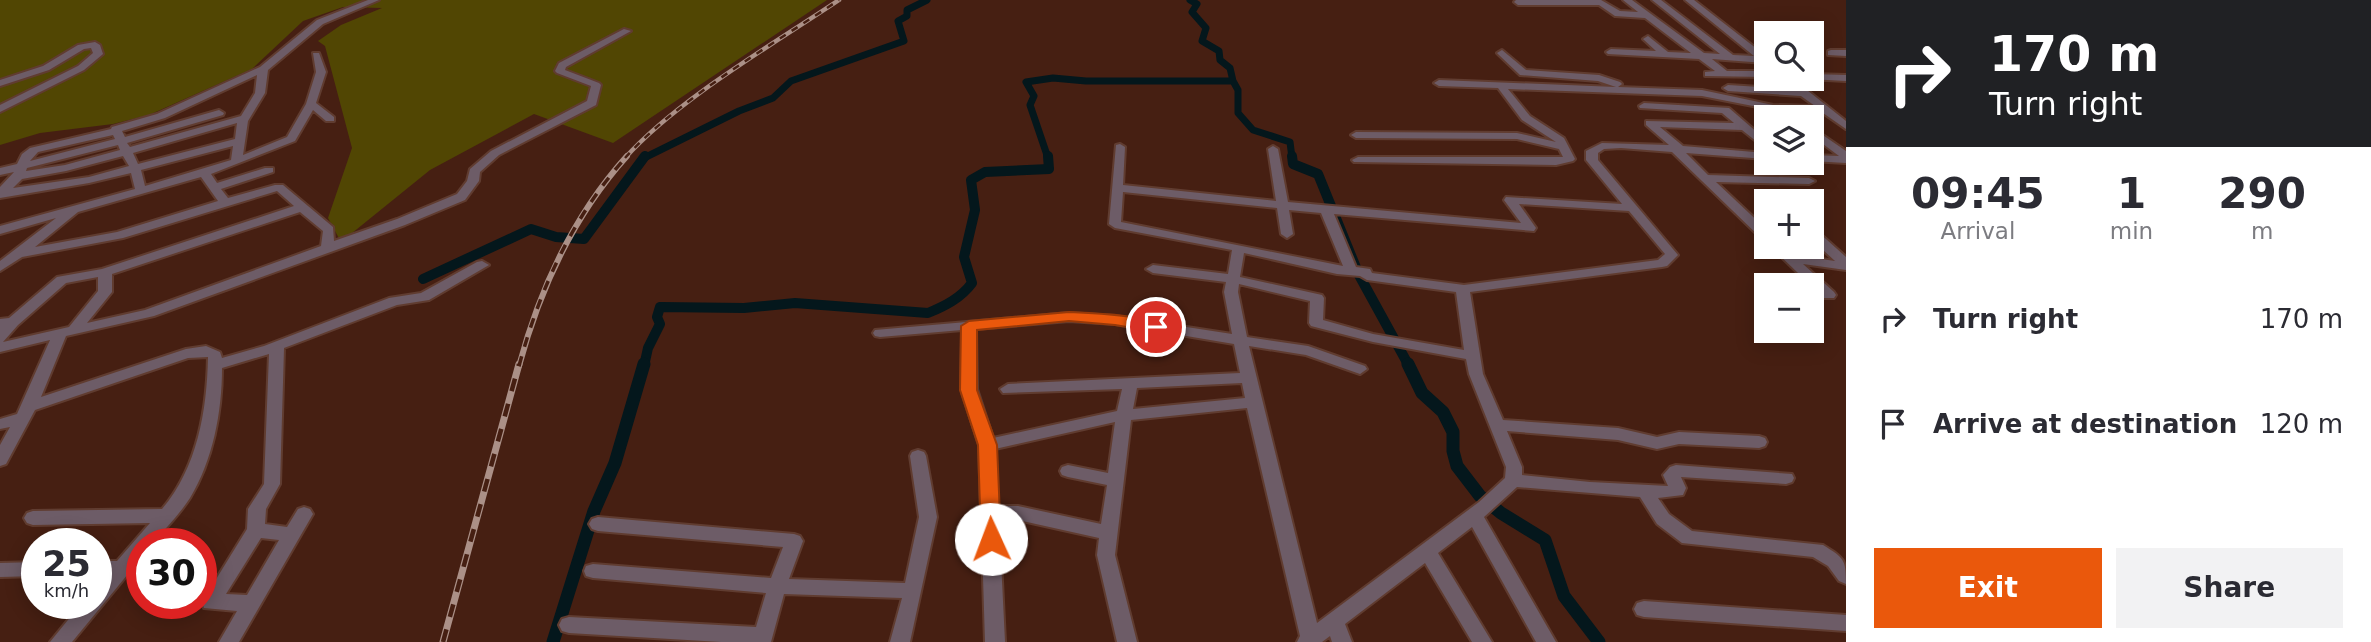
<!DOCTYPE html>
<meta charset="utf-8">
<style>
body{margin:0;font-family:"DejaVu Sans",sans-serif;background:#f2f2f3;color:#2b2b33;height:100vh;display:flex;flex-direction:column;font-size:26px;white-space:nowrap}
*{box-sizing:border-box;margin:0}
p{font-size:23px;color:#7c7c81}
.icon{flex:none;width:38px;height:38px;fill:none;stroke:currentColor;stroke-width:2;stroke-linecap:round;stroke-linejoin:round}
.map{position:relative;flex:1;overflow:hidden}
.sheet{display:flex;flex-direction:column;background:#fff;width:525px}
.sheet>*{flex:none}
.hud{background:#202124;color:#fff;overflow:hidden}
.buttons{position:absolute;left:1754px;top:21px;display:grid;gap:14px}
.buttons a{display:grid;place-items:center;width:70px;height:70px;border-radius:0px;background:#fff;box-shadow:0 4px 18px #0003;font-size:35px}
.speed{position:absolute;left:21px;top:528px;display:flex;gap:14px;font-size:35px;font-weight:700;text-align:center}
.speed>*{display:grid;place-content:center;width:91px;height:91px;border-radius:50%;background:#fff;box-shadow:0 4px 18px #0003;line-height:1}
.speed small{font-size:18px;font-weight:400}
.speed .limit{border:10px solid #d22;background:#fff;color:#111}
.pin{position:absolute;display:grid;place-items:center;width:60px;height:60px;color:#fff;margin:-30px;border:4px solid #fff;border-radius:50%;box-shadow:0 2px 7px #0007}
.me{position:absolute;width:77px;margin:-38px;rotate:358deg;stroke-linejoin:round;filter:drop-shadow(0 0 5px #0008)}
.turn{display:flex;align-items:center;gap:24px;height:147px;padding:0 28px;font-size:32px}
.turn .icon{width:91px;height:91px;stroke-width:2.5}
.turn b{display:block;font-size:49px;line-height:60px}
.eta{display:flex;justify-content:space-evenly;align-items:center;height:119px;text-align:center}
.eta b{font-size:42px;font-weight:700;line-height:49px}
.button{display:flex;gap:14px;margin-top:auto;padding:14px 28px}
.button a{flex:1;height:80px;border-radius:0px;background:#ea580c;color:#fff;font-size:28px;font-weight:700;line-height:80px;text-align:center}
.button a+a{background:#f2f2f3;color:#2b2b33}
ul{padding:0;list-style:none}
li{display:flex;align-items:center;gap:21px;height:105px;padding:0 28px}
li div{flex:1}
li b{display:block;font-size:26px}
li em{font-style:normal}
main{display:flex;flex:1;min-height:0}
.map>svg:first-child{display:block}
.green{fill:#514603}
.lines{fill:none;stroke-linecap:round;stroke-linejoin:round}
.canal-far2{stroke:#04171c;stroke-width:7}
.canal-far1{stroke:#04171c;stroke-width:10}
.canal{stroke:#04171c;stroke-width:13}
.minor-casing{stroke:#603c30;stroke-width:4}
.minor{fill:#6d5c67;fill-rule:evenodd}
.rail-far2-casing{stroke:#ab9087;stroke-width:4.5}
.rail-far1-casing{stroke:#ab9087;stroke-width:6}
.rail-casing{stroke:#ab9087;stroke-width:7}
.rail-far2{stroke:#461f12;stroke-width:2.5;stroke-dasharray:7;stroke-linecap:butt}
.rail-far1{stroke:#461f12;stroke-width:3.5;stroke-dasharray:10;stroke-linecap:butt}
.rail{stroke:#461f12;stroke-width:4.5;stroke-dasharray:13;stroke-linecap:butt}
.route{fill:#ea580c;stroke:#983908;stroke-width:2}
</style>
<main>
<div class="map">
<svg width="1846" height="642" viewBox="0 0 1846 642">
<rect width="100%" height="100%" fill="#461f12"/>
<path class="green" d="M0 0H827L613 143 534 114 430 170 341 242 328 218 352 148 325 46 318 41 341 25 382 8 343 7 303 21 252 69 149 115 113 124 40 133 0 145Z"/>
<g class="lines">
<path class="canal-far2" d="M1233 81 1238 90V113L1253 130 1290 142 1292 158
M644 158 739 111 773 98 791 81 904 41 898 21 907 16V10L927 0
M1048 158 1030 105 1034 96 1026 82 1053 78 1086 81H1233L1230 68 1220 60 1219 51 1202 41 1206 28 1192 12 1197 4 1190 0"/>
<path class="canal-far1" d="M1292 156 1293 164 1318 174 1359 275 1409 366
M423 279 531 229 556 237 584 239 645 156
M644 366 648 348 660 324 657 317 660 307 744 308 795 303 928 313C945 306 961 298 972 283L964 257 975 210 971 180 985 172 1049 169 1048 156"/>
<path class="canal" d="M1408 364 1422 393 1443 412 1453 432V451L1457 466 1480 496 1501 513 1545 540 1564 596 1599 642
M553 642 594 511 615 463 644 364"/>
<g class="minor-casing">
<path id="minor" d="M368 0H379L323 24 268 70 265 93 248 121 243 155 287 137 306 104 316 72 313 53H319L326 72 316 103 334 117V121H326L313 110 295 141 211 174 217 183 265 168H273V172L221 189 228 198 275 185H283L333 227 334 241 397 219 457 194 467 181 470 169 491 151 587 101 591 86 557 73 555 71 559 63 624 29 631 31 566 67 565 70 599 83 601 85 596 105 499 155 480 172 479 181 465 200 405 225 154 316 66 336 41 397 186 349 206 346 220 352 222 358 264 346 389 298 421 293 477 262 482 261 489 265 429 300 397 305 284 348 280 484 266 509 265 524 287 527 298 509 304 507 310 509 313 514 239 642H219L237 611 204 608 202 602 247 529 248 509 264 484 269 354 222 368C222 412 213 460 190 498 179 515 165 529 152 544H142V557L72 642H50L81 604H96V585L105 575H96V561H117L150 523 33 525 27 523 24 518 27 513 33 511 162 509C197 468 207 411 208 357L188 358 35 410 6 464 0 466V445L10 427 0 429V419L17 414 50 340 0 352V319L9 318 57 277 102 269 294 206 277 191 123 238 22 257 0 271V261L56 218 0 234V226L135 189 131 173 89 183 0 198V187L14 172 0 175V168L17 164 22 154 30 148 111 129 112 127 157 114 260 67 317 20ZM257 75 255 93 241 116 130 147 127 143 223 115 224 113 219 110 125 137 122 131 165 118ZM237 123 235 139 138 164 133 153ZM113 135 115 139 30 161 38 152ZM118 145 120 150 65 165 26 171 27 168ZM233 146 231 160 145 186 141 170ZM123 156 129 166 89 177 13 188 22 179 66 171ZM201 177 218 201 117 232 35 247 78 212ZM300 212 323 231 321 246 145 310 87 323 112 292V274ZM98 277V291L69 327 3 342 18 325 66 283ZM261 538 279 540 247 595 226 594Z
M1516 0H1601L1620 11 1638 12 1623 0H1632L1704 53 1720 54 1652 0H1661L1733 55 1754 56 1685 0H1694L1766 56 1765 63 1712 59 1727 71H1766V77L1705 76V72L1715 71 1699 59 1608 54 1606 52 1611 49 1656 51 1643 39 1648 36 1668 52 1691 53 1645 18 1615 16 1599 5H1518L1514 2Z
M95 42 100 45 103 54 84 70 0 112V105L78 66 93 53 91 48 84 49 49 70 0 86V80L43 66 78 45Z
M1502 50 1526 70 1599 75 1620 82 1622 84 1618 87 1702 90 1773 105 1815 106 1801 96 1728 91 1723 88 1728 85 1793 89 1782 79H1793L1846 121V129L1823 113 1788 111 1797 117H1785L1758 107 1702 96 1508 89 1530 116 1564 138 1575 159 1573 161 1556 165 1354 162 1352 160 1358 157H1563L1559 149 1517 139 1356 138 1351 135 1356 132 1517 133 1556 142 1522 120 1498 88 1439 86 1434 83 1439 80 1616 87 1598 81 1520 75 1499 55 1497 53Z
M1831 50H1846V56L1828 55V51Z
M1811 74 1846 75V81L1808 79H1811Z
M1644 103 1729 108 1766 140V149L1742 130 1660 127 1683 146 1766 153V159L1686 153 1708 175 1809 178 1815 181 1809 184 1716 182 1766 229V240L1762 239 1672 152 1621 148 1604 149 1598 153V160L1678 255 1667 266 1662 267 1470 292 1483 374 1503 420 1618 428 1657 437 1679 432 1759 436 1765 438 1767 442 1765 446 1759 448 1679 444 1657 449 1618 440 1507 431 1522 467V475L1590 482 1668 486 1663 475 1670 467 1676 465 1792 474 1794 478 1792 482 1786 484 1681 477 1686 488 1683 495 1658 498 1669 514 1692 531 1823 545C1844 558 1846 559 1846 584L1839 581 1828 566 1813 557 1682 543 1657 524 1640 497 1517 487 1484 517 1556 642H1536L1472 527 1438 553 1492 642H1472L1425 563 1345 624 1352 642H1332L1330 636 1322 642H1297L1300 636 1247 408 1131 420 1115 555 1137 642H1117L1097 555 1099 538 1018 520H999L1005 642H985L979 445 961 389 962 330 880 337 875 336 873 333 875 330 1069 313 1115 316 1232 334 1224 292 1226 282 1153 273 1146 269 1153 265 1228 274 1232 250 1115 228 1109 224 1116 145 1120 144 1125 147 1123 185 1276 201 1268 149 1273 146 1278 149 1288 202 1521 223 1504 200 1506 197 1622 204 1586 160V151L1602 143 1669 145 1646 125V121L1734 123 1722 113 1640 108 1639 106ZM1123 192 1277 208 1281 234 1287 238 1293 234 1289 210 1321 213 1343 266 1121 222ZM1519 204 1629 211 1665 254 1658 260 1464 285 1372 273 1370 269 1356 267 1334 214 1534 231 1536 228ZM1244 253 1337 274 1360 276 1367 280 1456 292 1464 350 1373 334 1323 320 1324 298 1322 295 1240 277ZM1239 284 1310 301 1309 323 1311 326 1373 342 1466 359 1469 374 1506 467 1505 478 1479 502 1317 623 1249 346 1306 355 1360 374 1367 369 1365 366 1308 346 1247 337 1238 292ZM1069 321 1115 324 1234 344 1240 373 1008 384 1000 389 1003 393 1122 389 1117 411 993 438 977 389 976 329ZM1242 383 1245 398 1133 409 1137 388ZM1115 422 1108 473 1068 465 1062 467 1060 471 1062 475 1068 477 1107 485 1101 524 1018 506H998L995 449Z
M1811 127 1846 151V163L1811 161V155L1839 156 1811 135Z
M1811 231H1817L1846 257V270L1803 264 1834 292 1836 295 1834 298H1824L1771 247H1784L1793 255 1835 261 1811 239Z
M918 450 924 452 926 456 937 517 910 642H890L902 598 784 594 771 642H721L569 633 562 631 559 625 562 619 569 617 756 627 766 593 593 578 586 576 584 571 586 566 593 564 771 578 783 547 598 531 592 529 589 524 592 519 598 517 794 534 800 536 803 541 789 579 905 583 919 517 910 456 912 452Z
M37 562V576L0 577V563Z
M1644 601 1846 615V631L1644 617 1637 615 1634 609 1637 603Z"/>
</g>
<use href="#minor" class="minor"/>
<g class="rail-far2-casing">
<path id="rail-far2" d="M625 158C678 99 772 45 839 0"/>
</g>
<g class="rail-far1-casing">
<path id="rail-far1" d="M519 366C540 288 573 216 627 156"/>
</g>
<g class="rail-casing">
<path id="rail" d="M443 642 519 364"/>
</g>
<use href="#rail-far2" class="rail-far2"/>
<use href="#rail-far1" class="rail-far1"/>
<use href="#rail" class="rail"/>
</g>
<path class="route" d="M1069 312C1089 313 1153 315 1164 327L1156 332 1115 325 1069 321 977 330V390L997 445 1001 539 998 545 991 547 984 545 981 539 978 445 960 390 961 326 969 321Z"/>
</svg>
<div class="buttons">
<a><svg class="icon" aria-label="search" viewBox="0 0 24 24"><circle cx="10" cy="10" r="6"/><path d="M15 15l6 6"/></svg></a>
<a><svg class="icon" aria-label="layers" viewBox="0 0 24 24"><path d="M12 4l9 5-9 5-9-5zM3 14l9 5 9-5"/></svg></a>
<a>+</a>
<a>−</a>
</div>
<div class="speed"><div>25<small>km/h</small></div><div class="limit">30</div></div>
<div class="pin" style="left:1156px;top:327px;background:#d93025"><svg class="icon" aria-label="arrive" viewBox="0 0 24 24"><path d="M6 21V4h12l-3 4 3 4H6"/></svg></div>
<svg class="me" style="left:991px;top:539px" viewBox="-20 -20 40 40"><circle r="19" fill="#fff"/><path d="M0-13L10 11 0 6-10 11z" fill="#ea580c"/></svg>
</div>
<section class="sheet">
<div class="hud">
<div class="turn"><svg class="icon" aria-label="right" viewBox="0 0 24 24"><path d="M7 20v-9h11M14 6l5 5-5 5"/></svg><div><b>170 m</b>Turn right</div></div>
</div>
<div class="eta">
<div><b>09:45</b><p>Arrival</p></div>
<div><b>1</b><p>min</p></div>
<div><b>290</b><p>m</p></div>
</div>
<ul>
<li><svg class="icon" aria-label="right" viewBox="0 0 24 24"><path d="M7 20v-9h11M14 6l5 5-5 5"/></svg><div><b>Turn right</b></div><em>170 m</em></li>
<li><svg class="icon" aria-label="arrive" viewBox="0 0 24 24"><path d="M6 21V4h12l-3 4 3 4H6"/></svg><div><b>Arrive at destination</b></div><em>120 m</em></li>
</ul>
<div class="button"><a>Exit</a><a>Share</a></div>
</section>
</main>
